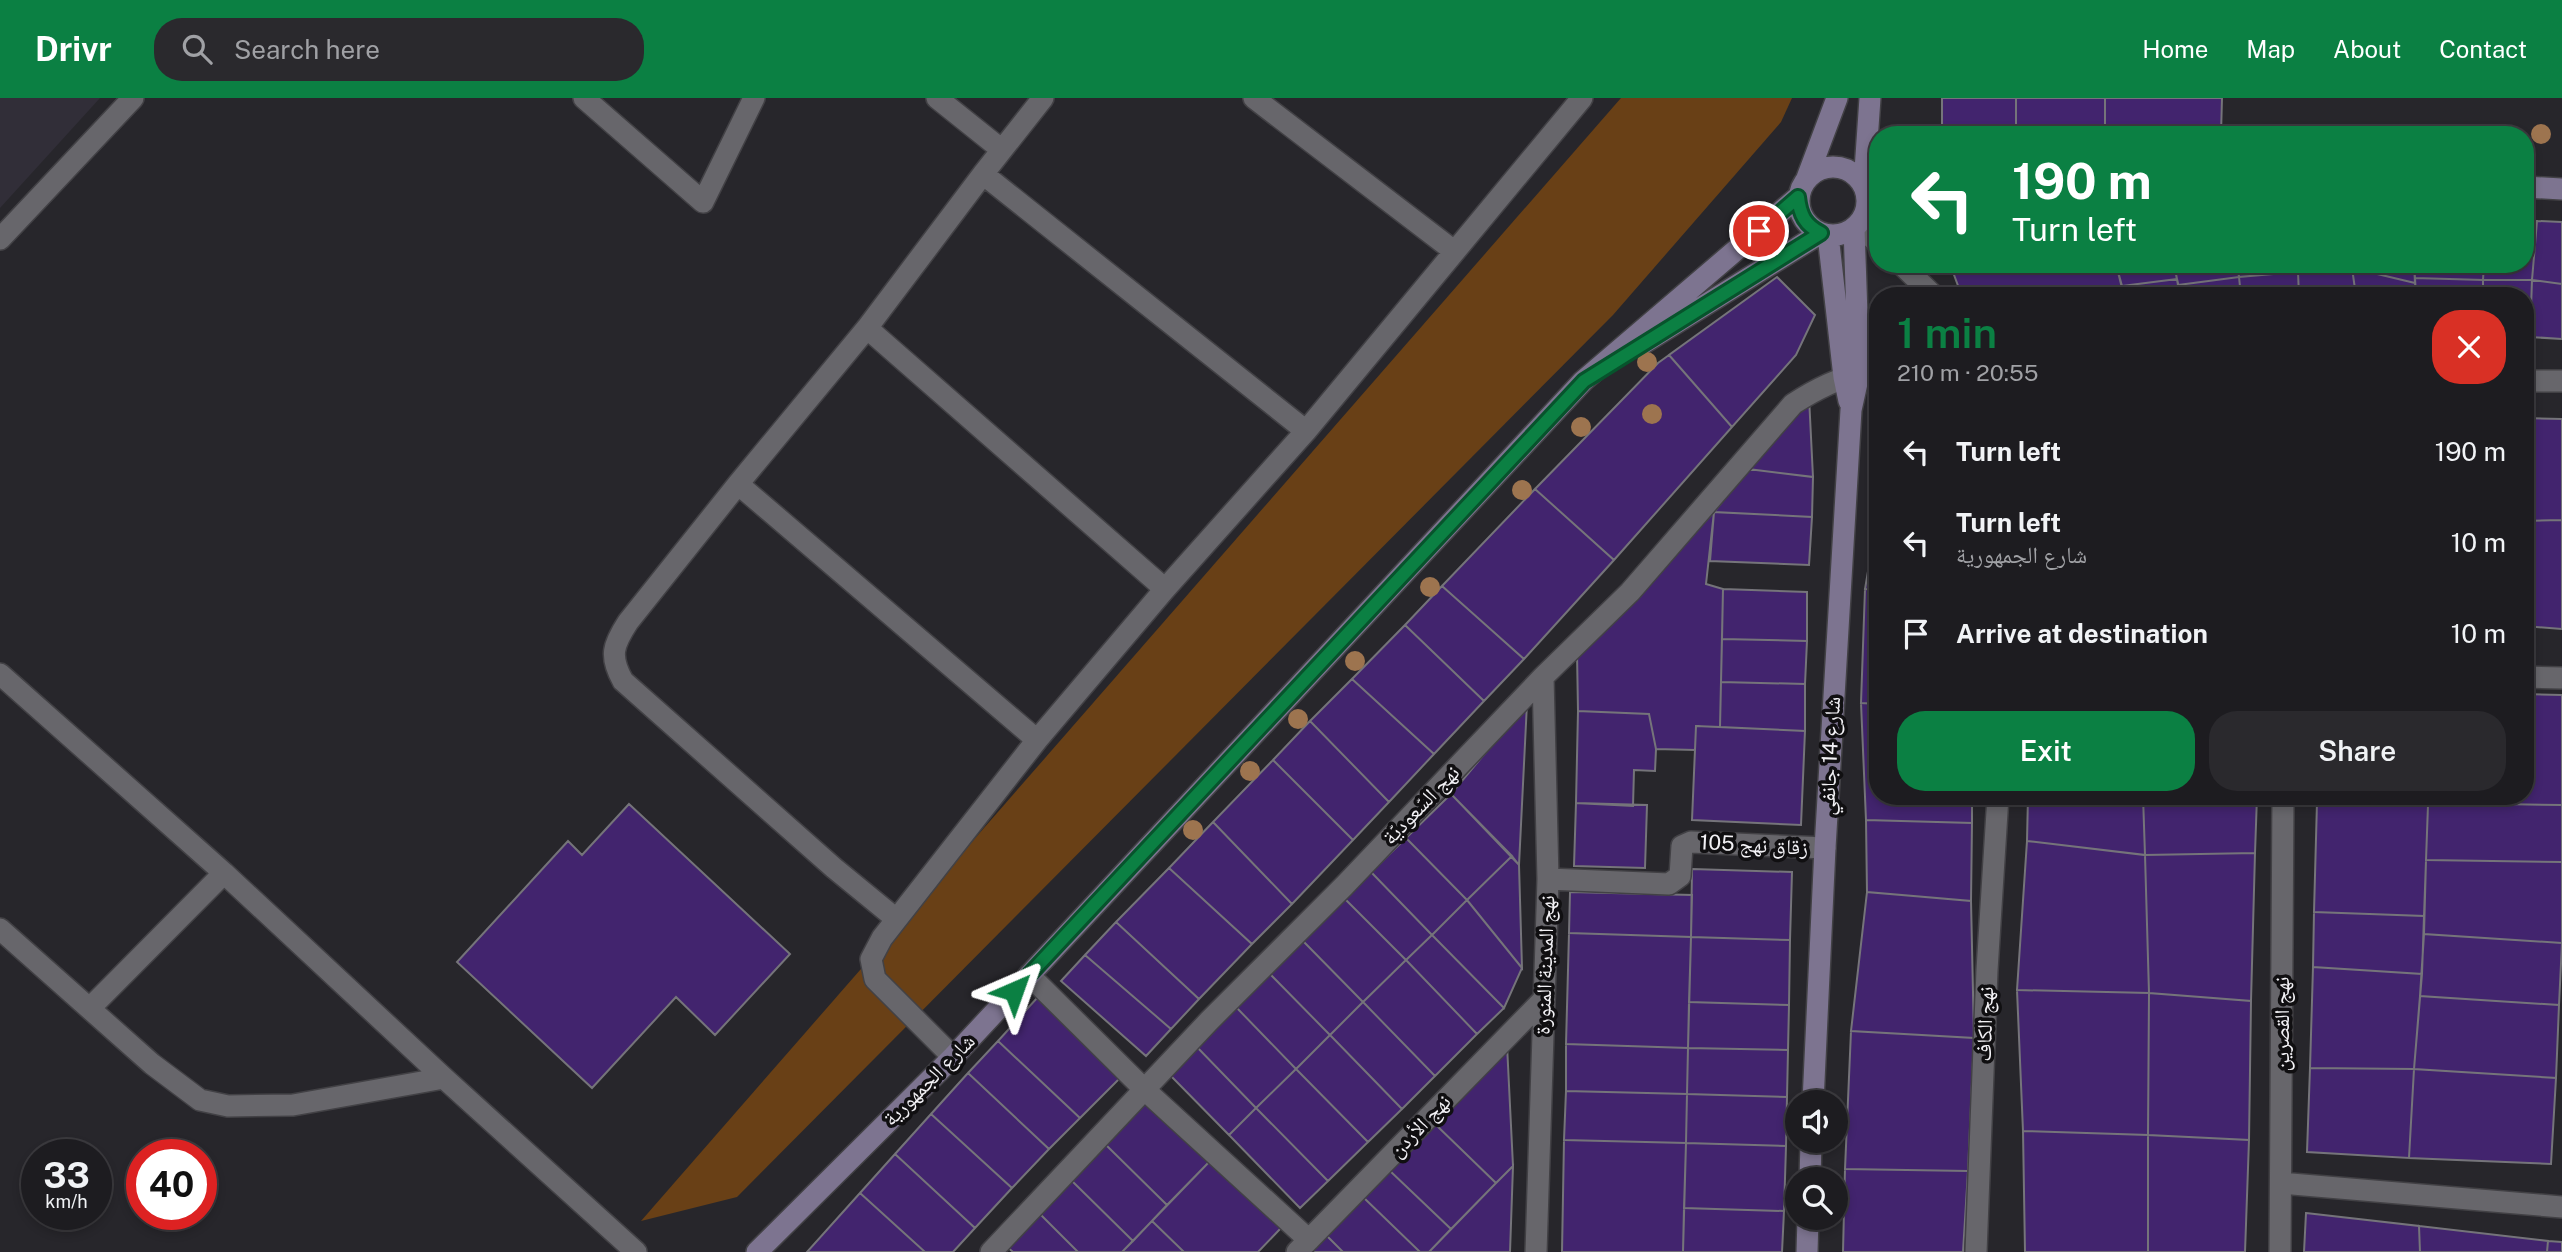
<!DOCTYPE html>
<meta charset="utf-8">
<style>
body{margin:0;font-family:"Public Sans","Noto Naskh Arabic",sans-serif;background:#2a292d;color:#f1f3f6;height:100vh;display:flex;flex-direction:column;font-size:26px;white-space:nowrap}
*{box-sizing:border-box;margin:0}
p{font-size:23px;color:#a0a1a5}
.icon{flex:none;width:38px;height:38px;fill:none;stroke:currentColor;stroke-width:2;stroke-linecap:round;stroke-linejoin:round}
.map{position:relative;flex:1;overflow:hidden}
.side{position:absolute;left:1869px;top:189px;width:665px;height:518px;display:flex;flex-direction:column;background:#1d1c20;border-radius:28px;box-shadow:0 4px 10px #0003,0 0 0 2px #3b3a3e}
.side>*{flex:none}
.banner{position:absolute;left:1869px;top:28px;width:665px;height:147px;border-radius:28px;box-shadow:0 4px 10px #0003,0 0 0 2px #3b3a3e;background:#0b8043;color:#fff;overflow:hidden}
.fabs{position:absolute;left:1785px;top:992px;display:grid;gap:14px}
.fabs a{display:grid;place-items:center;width:63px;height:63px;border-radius:50%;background:#1d1c20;box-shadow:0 4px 10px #0003,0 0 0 2px #3b3a3e;font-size:35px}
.speed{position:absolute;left:21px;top:1041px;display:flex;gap:14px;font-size:35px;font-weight:700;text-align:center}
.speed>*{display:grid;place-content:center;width:91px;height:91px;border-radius:50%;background:#1d1c20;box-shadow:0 4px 10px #0003,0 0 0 2px #3b3a3e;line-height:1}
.speed small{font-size:18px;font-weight:400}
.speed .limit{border:10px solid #d22;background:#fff;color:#111}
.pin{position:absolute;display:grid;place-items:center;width:60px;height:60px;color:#fff;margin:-30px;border:4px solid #fff;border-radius:50%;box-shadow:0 2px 7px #0007}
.me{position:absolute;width:77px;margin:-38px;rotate:43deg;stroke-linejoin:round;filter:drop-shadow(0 0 5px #0008)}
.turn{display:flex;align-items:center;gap:24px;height:147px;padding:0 28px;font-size:32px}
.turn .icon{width:91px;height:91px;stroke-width:2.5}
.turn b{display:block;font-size:49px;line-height:60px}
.round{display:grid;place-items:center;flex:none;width:74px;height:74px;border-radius:28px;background:#2a292d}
.headline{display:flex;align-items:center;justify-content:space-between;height:119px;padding:0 28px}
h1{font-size:42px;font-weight:600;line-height:52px;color:#0b8043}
.action{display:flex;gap:14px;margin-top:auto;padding:14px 28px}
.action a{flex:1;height:80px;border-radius:28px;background:#0b8043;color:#fff;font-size:28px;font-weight:600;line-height:80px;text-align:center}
.action a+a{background:#2a292d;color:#f1f3f6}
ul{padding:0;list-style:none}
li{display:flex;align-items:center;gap:21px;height:91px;padding:0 28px}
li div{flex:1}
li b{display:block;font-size:26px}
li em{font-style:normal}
header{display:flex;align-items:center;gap:42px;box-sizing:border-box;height:98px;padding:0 35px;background:#0b8043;color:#fff}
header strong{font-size:33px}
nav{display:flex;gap:38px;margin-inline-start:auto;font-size:24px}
.search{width:490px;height:63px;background:#2a292d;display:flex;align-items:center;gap:18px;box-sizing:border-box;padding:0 24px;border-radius:28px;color:#a0a1a5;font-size:26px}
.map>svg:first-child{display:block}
.built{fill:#312e38}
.green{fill:#694016}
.building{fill:#42246e;stroke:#75747a;stroke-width:2}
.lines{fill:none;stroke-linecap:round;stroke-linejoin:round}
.street-casing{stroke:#424145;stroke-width:24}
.secondary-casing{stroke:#424145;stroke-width:24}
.street{stroke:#67666b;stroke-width:21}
.secondary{stroke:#7d7490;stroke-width:21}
.tree{fill:#9d744f}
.route-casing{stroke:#07532c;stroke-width:18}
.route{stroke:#0b8043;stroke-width:12}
.labels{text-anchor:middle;stroke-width:7;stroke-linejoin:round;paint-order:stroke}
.street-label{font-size:21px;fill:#f2f1f5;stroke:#100f11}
</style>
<header>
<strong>Drivr</strong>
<div class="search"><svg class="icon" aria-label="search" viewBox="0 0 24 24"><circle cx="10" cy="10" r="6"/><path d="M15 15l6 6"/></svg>Search here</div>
<nav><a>Home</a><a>Map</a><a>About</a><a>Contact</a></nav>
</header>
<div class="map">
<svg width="2562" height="1154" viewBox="0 0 2562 1154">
<rect width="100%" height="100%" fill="#27262b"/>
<path class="built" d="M0 0H100L0 110Z"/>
<path class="green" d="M1621 0H1792L1781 24 1613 217 737 1099 641 1123Z"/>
<path class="building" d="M1942 0H2016V37H1942Z
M2016 0H2105V37H2016Z
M2105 0H2222L2221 36 2105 37Z
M2525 123H2537L2532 182H2483L2484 166H2525Z
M2537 123 2562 124V186L2532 182Z
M1950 166H2116L2124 198H1965L1960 193Z
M2116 166H2174L2177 181 2122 188Z
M2174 166H2237L2239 179 2178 187Z
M2237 166H2297L2298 174 2239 179Z
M2297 166H2352V170L2298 174Z
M2352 166H2414L2415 185 2352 170Z
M2414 166H2484L2483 182 2415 180Z
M2352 170 2356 198H2299L2298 174Z
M2352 170 2415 185 2416 198H2356Z
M2298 174 2299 198H2241L2239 179Z
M1777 179 1815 217 1796 257 1732 329 1669 257Z
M2239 179 2241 198H2181L2178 187Z
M2415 180 2483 182V198H2416Z
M2177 181 2181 198H2124L2122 188Z
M2483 182H2532L2530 239H2525V198H2483Z
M2532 182 2562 186V241L2530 239Z
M1669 257 1732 329 1614 462 1535 391 1658 265Z
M1809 299 1813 379 1748 371Z
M2525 320 2562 321V422L2525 423Z
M1748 371 1813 379 1812 419 1714 414Z
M1535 391 1614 462 1524 561 1442 488Z
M1714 414 1706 486 1723 491 1720 629 1696 628 1695 652 1656 651 1649 616 1578 613 1577 554Z
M1714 414 1812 419 1809 467 1710 463Z
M1878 414V492L1865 491Z
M2562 422V531L2525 528V423Z
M1442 488 1524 561 1484 603 1405 527Z
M1723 491 1807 494V543L1722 541Z
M1865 491 1878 492V606L1861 605Z
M1405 527 1484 603 1434 656 1352 581Z
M1722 541 1807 543 1805 586 1721 584Z
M1352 581 1434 656 1389 704 1310 623Z
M1721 584 1805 586V633L1720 629Z
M2525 596 2562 597V707L2499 706V698H2525Z
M1527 605 1519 767 1451 696Z
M1861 605 1878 606V698H1972V725L1866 722Z
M1578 613 1649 616 1656 651 1655 673 1634 672 1633 708 1576 705Z
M1310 623 1389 704 1353 742 1273 662Z
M1696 628 1805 633 1801 727 1692 722Z
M1273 662 1353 742 1292 806 1213 724Z
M1451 696 1512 758 1467 802 1406 740Z
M2028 698H2143L2145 757 2027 743Z
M2143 698H2257L2255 755 2145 757Z
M2317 698H2428V707L2317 704Z
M2428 698H2499V706L2428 707Z
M2317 704 2428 707 2424 818 2314 814Z
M1576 705 1647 707 1645 770 1574 768Z
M629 706 790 856 715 937 676 899 592 990 457 864 568 743 582 757Z
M2499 706 2562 707V764L2426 762 2428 707Z
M1866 722 1972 725 1971 803 1867 794Z
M1213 724 1292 806 1252 846 1169 770Z
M1406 740 1467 802 1432 837 1371 774Z
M2027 743 2145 757 2149 895 2017 892Z
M2255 755 2251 903 2149 895 2145 757Z
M1512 758 1519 767 1522 870 1467 802Z
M2426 762 2562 764V845L2424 836Z
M1169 770 1252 846 1199 901 1116 824Z
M1692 771 1792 774 1790 842 1691 839Z
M1371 774 1432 837 1406 862 1345 801Z
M1570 794 1692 797 1691 839 1569 835Z
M1867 794 1971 803 1974 940 1851 933Z
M1345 801 1406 862 1363 904 1302 842Z
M1467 802 1522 870 1504 910 1432 837Z
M2314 814 2424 818 2422 876 2313 869Z
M1116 824 1199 901 1171 931 1085 857Z
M1569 835 1691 839 1688 950 1566 946Z
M2424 836 2562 845 2559 907 2420 898Z
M1432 837 1504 910 1477 936 1406 862Z
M1691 839 1790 842 1789 907 1689 904Z
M1302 842 1363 904 1330 937 1269 875Z
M1085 857 1171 931 1146 958 1061 883Z
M1406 862 1477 936 1435 978 1363 904Z
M2313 869 2422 876 2414 971 2310 970Z
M1269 875 1330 937 1296 971 1235 908Z
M2017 892 2149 895 2148 1037 2023 1033Z
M2149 895 2251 903 2249 1042 2148 1037Z
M2420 898 2559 907 2556 980 2414 971Z
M1037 900 1120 980 1080 1020 998 943Z
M1363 904 1435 978 1402 1011 1330 937Z
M1689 904 1789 907 1788 952 1688 950Z
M1235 908 1296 971 1256 1010 1195 947Z
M1851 933 1974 940 1968 1073 1845 1071Z
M1330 937 1402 1011 1368 1044 1296 971Z
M998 943 1080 1020 1049 1051 968 975Z
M1566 946 1688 950 1687 996 1566 993Z
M1195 947 1256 1010 1229 1037 1167 974Z
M1507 947 1513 1068 1496 1085 1434 1025Z
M1688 950 1788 952 1787 999 1687 996Z
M2310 970 2414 971 2409 1060 2307 1054Z
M1296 971 1368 1044 1328 1083 1256 1010Z
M2414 971 2556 980 2551 1066 2409 1060Z
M968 975 1049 1051 1012 1090 931 1016Z
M1566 993 1687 996 1686 1045 1564 1042Z
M1687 996 1787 999 1786 1048 1686 1045Z
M1149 1001 1211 1062 1167 1107 1105 1046Z
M1256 1010 1328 1083 1300 1110 1229 1037Z
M931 1016 1012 1090 975 1130 895 1056Z
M1434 1025 1496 1085 1451 1131 1389 1072Z
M2023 1033 2148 1037V1154H2025Z
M2148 1037 2249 1042 2245 1154H2148Z
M1564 1042 1686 1045 1683 1154H1562Z
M1686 1045 1786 1048 1784 1113 1684 1110Z
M1105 1046 1167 1107 1133 1143 1071 1082Z
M895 1056 975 1130 953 1154H925L860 1095Z
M1211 1062 1281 1130 1258 1154H1184L1152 1123Z
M1513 1068 1510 1154H1429L1496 1085Z
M1845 1071 1968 1073 1963 1154H1843Z
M1389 1072 1451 1131 1429 1154H1420L1363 1099Z
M1071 1082 1133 1143 1122 1154H1078L1039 1115Z
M860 1095 925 1154H807Z
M1363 1099 1420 1154H1343L1326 1137Z
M1684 1110 1784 1113 1782 1154H1683Z
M1039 1115 1078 1154H1013L1006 1148Z
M2306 1115 2419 1128 2420 1154H2304Z
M1152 1123 1184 1154H1122Z
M2419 1128 2548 1143 2547 1154H2420Z
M1326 1137 1343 1154H1309Z
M2548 1143 2562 1144V1154H2547Z"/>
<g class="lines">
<g class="street-casing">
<path id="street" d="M584 0 703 104 754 0
M937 0 1002 52
M1254 0 1454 153
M983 76 1306 333
M1858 127 1878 145
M0 141 133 0
M1901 166 1934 198
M867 230 1165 491
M2525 283H2562
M738 386 1037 642
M0 576 224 775 444 980 636 1154
M2525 579 2562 580
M1548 781 1669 786 1680 778 1682 748 1691 744 1825 750
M895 820 834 770 623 583C609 558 613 547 628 524L738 386 867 230 983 76 1043 0
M0 831 152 966 200 1002 228 1008 293 1007 444 980
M1029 877 1145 992 1309 1142
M90 910 224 775
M953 959 875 881 871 861 882 840 1037 642 1165 491 1306 333 1582 0
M2281 1085 2562 1109
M991 1154 1209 923 1344 788 1543 579 1630 494 1793 306C1813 293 1835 281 1859 276
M1297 1154 1543 902
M1536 1154 1548 781 1543 579
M1976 1154 1987 872 1998 698
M2280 1154 2283 698"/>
</g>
<g class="secondary-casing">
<path id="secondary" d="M1799 103a34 34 0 1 1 68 0a34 34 0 1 1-68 0Z
M1807 80 1837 0
M1864 87 1870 0
M2525 89 2562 91
M1828 137 1844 279 1849 303
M1642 246 1821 135
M1813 1004 1825 750 1851 312 1859 276 1854 130
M1810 1082 1811 1043
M757 1154 953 959 1583 283 1798 99
M1807 1154 1808 1120"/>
</g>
<use href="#street" class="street"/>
<use href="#secondary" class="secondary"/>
</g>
<g class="tree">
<circle cx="2541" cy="36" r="10"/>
<circle cx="1647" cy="264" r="10"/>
<circle cx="1652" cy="316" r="10"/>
<circle cx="1581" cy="329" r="10"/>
<circle cx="1522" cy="392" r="10"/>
<circle cx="1430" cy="489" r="10"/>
<circle cx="1355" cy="563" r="10"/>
<circle cx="1298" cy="621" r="10"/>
<circle cx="1250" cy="673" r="10"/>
<circle cx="1193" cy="732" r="10"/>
</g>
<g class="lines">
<g class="route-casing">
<path id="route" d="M1014 893 1584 283 1821 135C1805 127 1800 117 1798 99L1759 133"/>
</g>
<use href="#route" class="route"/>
</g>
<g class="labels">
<g class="street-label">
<text transform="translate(1830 658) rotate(-87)" y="7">شارع 14 جانفي</text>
<text transform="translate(1421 707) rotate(-46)" y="7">نهج السّعوديّة</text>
<text transform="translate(1754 747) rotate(3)" y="7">زقاق نهج 105</text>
<text transform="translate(1545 867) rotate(-88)" y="7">نهج المدينة المنورة</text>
<text transform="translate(1985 926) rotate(-88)" y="7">نهج الكاف</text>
<text transform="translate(2282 926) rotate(-90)" y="7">نهج القصرين</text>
<text transform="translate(929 982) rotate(-45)" y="7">شارع الجمهورية</text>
<text transform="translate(1420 1028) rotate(-46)" y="7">نهج الأردن</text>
</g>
</g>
</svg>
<div class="fabs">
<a><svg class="icon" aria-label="sound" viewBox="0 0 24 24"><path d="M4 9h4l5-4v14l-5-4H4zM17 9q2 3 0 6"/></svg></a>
<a><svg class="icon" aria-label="search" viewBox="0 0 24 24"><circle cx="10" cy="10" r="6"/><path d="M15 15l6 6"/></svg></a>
</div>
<div class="speed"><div>33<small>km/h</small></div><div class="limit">40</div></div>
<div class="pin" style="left:1759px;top:133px;background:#d93025"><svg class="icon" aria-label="arrive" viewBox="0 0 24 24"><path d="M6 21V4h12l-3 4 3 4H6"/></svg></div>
<svg class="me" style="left:1014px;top:893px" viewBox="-20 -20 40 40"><path d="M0-17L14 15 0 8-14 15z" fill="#0b8043" stroke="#fff" stroke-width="4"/></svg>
<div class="banner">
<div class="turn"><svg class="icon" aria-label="left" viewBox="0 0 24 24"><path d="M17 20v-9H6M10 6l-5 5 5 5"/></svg><div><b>190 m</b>Turn left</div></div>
</div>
<section class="side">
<div class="headline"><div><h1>1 min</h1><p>210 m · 20:55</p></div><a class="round" style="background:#d93025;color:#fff"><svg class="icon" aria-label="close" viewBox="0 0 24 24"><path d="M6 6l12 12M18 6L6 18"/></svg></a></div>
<ul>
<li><svg class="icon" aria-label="left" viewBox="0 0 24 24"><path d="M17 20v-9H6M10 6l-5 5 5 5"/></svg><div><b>Turn left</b></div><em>190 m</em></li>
<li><svg class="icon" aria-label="left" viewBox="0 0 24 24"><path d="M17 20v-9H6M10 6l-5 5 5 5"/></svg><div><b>Turn left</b><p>شارع الجمهورية</p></div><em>10 m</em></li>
<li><svg class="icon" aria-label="arrive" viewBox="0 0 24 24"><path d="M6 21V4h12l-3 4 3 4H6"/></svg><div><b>Arrive at destination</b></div><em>10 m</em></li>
</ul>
<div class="action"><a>Exit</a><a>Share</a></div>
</section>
</div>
